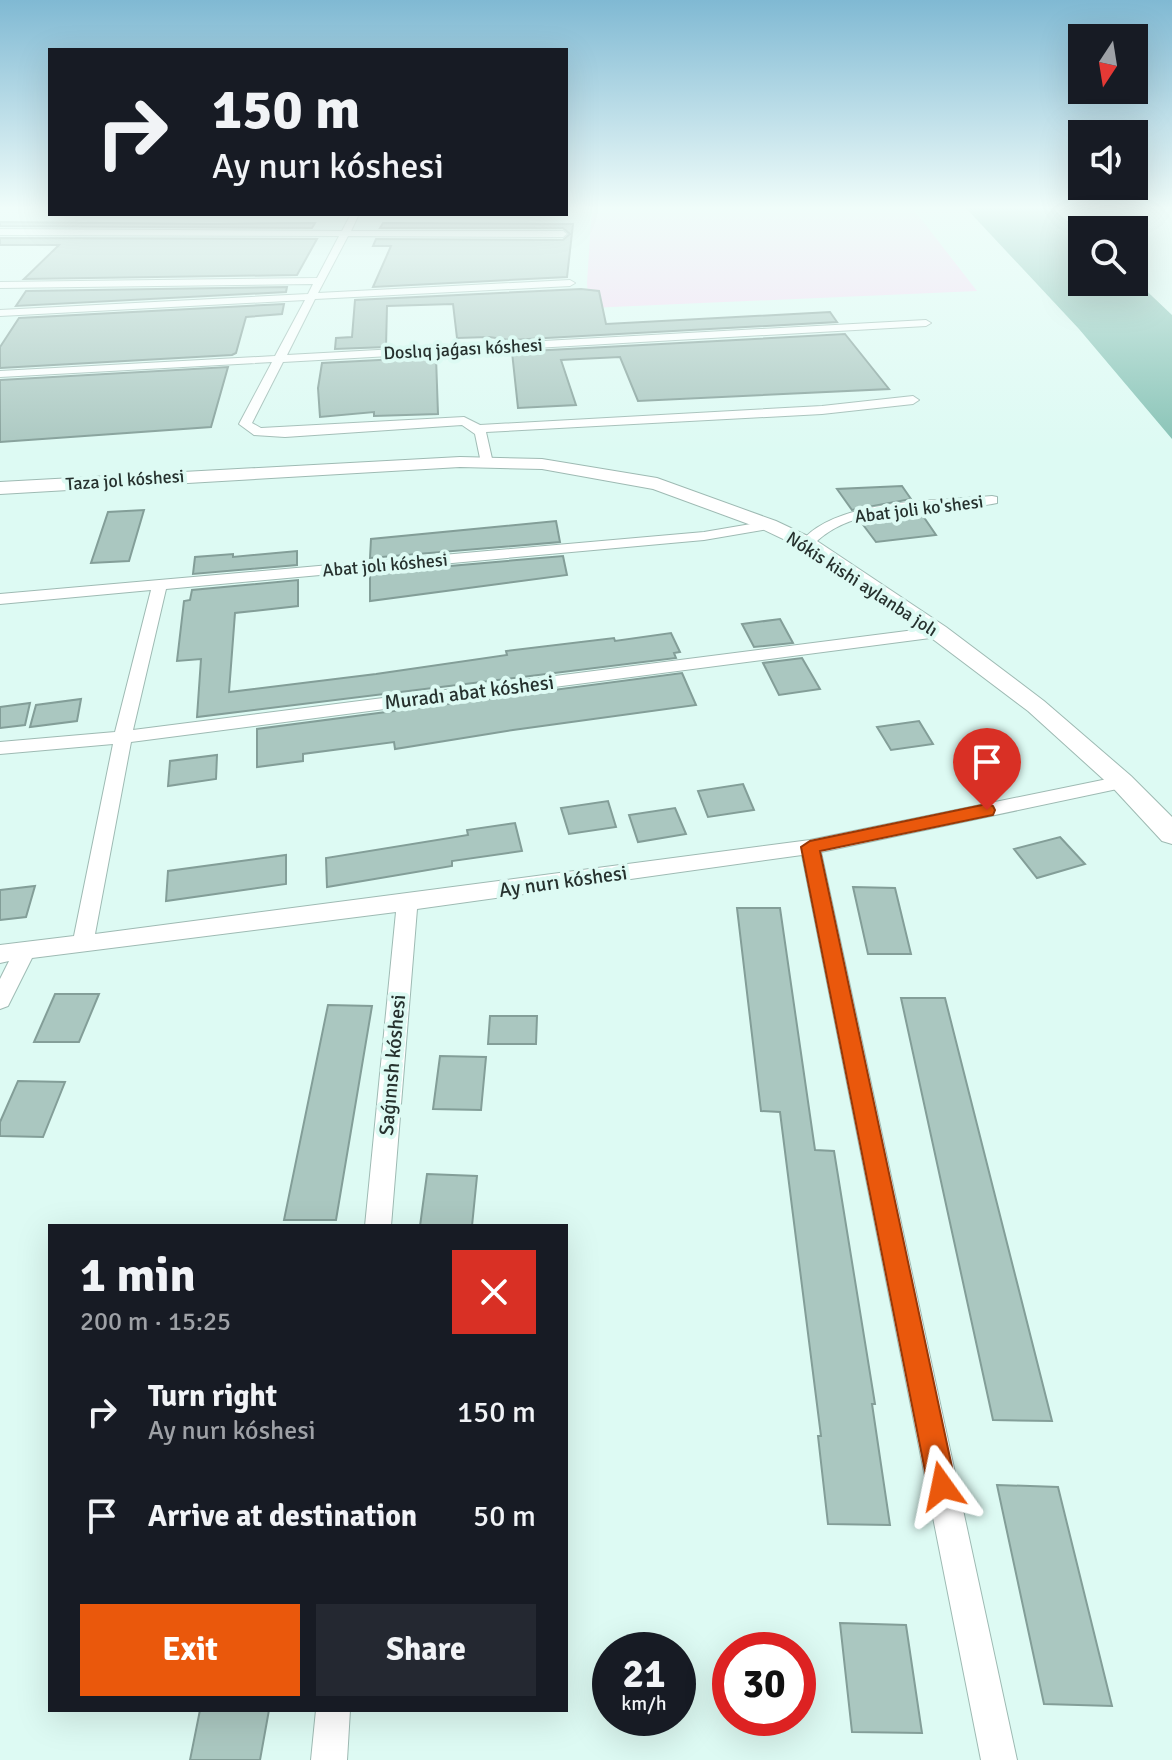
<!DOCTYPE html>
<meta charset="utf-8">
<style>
body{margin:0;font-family:Signika,sans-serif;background:#242831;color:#f1f3f6;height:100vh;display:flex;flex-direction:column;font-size:30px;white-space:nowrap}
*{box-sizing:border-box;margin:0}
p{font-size:26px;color:#9ea1a6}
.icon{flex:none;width:44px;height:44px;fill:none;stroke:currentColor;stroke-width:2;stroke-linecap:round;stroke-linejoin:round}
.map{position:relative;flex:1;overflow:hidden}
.details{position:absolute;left:48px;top:1224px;width:520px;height:488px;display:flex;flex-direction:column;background:#171b24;border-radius:0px;box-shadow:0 8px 32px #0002}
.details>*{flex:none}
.guide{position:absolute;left:48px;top:48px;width:520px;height:168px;border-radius:0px;box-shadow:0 8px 32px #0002;background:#171b24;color:#f1f3f6;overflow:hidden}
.needle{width:52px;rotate:192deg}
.tools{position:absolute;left:1068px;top:24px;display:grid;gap:16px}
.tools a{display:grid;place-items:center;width:80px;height:80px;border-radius:0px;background:#171b24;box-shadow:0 8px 32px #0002;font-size:40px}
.speed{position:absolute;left:592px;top:1632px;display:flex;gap:16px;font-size:40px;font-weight:700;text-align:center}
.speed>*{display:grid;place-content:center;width:104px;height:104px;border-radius:50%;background:#171b24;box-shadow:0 8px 32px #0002;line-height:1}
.speed small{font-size:20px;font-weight:400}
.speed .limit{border:12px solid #d22;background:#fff;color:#111}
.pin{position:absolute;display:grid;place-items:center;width:68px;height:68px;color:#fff;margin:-82px -34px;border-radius:50% 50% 50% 0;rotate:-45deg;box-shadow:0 0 8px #0007}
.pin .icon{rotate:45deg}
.me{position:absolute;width:88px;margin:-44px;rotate:348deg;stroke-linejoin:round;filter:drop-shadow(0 0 6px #0008)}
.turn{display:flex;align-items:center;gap:28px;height:168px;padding:0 32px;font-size:36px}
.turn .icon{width:104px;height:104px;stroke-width:2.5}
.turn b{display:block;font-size:56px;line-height:68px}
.round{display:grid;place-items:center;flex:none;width:84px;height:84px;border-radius:0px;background:#242831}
.summary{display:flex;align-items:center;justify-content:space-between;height:136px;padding:0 32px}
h1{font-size:48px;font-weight:800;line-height:60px}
.cta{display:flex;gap:16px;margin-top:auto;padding:16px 32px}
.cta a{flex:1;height:92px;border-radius:0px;background:#ea580c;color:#fff;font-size:32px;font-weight:800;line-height:92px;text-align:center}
.cta a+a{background:#242831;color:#f1f3f6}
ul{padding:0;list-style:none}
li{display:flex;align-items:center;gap:24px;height:104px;padding:0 32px}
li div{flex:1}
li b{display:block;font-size:30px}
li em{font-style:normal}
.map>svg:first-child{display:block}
.green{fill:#f7daf3}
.water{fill:#85c1b4}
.building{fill:#aac7c0;stroke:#839e98;stroke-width:2}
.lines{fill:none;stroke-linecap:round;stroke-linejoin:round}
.minor-casing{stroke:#9ebab3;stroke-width:2}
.secondary-casing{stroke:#9ebab3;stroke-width:2}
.minor{fill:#fff;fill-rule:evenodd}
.secondary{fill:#fff;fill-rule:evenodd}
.route{fill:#ea580c;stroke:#983908;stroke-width:2}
.labels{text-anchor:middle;stroke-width:8;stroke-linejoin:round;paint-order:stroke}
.far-street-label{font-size:18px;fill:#26312e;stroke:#ddfaf3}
.street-label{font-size:20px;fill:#26312e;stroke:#ddfaf3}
</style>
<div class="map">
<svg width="1172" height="1760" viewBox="0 0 1172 1760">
<rect width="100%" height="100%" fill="#ddfaf3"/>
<path class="green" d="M592 206H911L977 291 589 308 587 283Z"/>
<path class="water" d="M964 206H1050L1082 233V282H1134V279L1172 315V439L1079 329Z"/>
<path class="building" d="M0 222 211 224 315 223 312 228 0 226Z
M383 223 573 224 567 277 373 287 391 246H373L376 239 563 240 570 234 563 228H380Z
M0 238 317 239 297 275 24 279 59 245H0Z
M287 287 286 292 16 306 26 291Z
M581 289 599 291 606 324 830 312 837 322 510 340 489 337 457 338 453 304 387 306 386 347 335 349 336 338 352 337 355 300Z
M284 304 282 314 246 317 236 353 232 355 0 368V347L19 318Z
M845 334 889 389 638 401 620 357 579 359 561 360 576 405 518 408 512 352Z
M436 357 438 414 374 416V412L320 417 318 388 322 363Z
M228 367 211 427 0 442V380Z
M902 486 911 499 852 510 837 489Z
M144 510 129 561 91 563 108 512Z
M921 513 936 535 876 542 861 522Z
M556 521 560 542 370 558 371 539Z
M297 551V565L193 574 195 557 233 554V557Z
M563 556 567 575 370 601V573Z
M298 580V606L235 613 229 692 376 674 507 655 506 651 614 638 615 641 671 633 680 652 674 653 676 658 197 717 201 659 177 661 184 601 190 600 192 590Z
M780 619 793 643 754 647 742 624Z
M802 658 820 689 779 695 763 663Z
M682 673 696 705 513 730 395 749 394 742 303 754V761L257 767V729Z
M81 699 77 721 30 727 36 705Z
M30 703 25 725 0 728V707Z
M919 721 933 744 891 750 877 727Z
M217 755 216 779 168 786 170 761Z
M743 784 754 810 708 817 698 791Z
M608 801 616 827 569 834 561 808Z
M675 808 686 834 638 842 629 815Z
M515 823 522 851 452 861V866L327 887 326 858 468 835 467 830Z
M1060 837 1085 864 1037 878 1014 849Z
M286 855V884L166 901 168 871Z
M35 886 26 917 0 920V890Z
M853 887 895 888 911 954H868Z
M737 908H780L815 1150 834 1151 875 1404H872L890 1525 828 1524 818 1436H821L780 1112 761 1111Z
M55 994H99L79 1042H34Z
M901 998H945L1052 1421 993 1420Z
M328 1005 372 1006 336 1220H284Z
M490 1016H537L536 1044H488Z
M440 1056 486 1057 481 1110 433 1109Z
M18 1081 65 1082 43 1137 0 1136V1122Z
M427 1174 477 1176 472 1226H420Z
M997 1485 1058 1487 1112 1706 1044 1704Z
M840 1623 906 1625 922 1733 852 1732Z
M200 1710H269L260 1760H190Z"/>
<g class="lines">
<g class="minor-casing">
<path id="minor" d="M351 214H359L351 231H563L567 234 563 237 348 236 318 293 570 280 575 283 570 286 315 299 287 355 926 320 931 323 926 326 283 362 252 423 261 428 464 417 480 425 822 406 913 396 919 400 913 404 822 414 486 432 493 463 487 467 481 463 475 434 462 425 285 437 254 435 239 424 272 362 0 377V371L275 356 305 300 0 316V310L308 294 313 284 0 288V282L317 278 339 236 0 235V229L342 231Z
M992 496 997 497V503C939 515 855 499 812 546H802L800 543C835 498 938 501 992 496Z
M769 521 774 522V528L704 540 166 589 133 730 938 627 946 632 938 637 131 742 95 934 810 840 1122 776 1128 778 1131 782 1128 786 1122 788 821 852 1017 1760H981L802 855 417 909 391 1226H365L396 912 32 958 8 1006 0 1009V979L9 961 0 963V945L74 936 113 744 0 754V742L115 732 151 590 0 604V594L704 532Z
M316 1710H350L347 1760H311Z"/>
</g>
<g class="secondary-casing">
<path id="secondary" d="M460 457 542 459 657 478 776 521 814 539 946 627 1044 701 1131 776 1172 817V844L1162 841 1113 788 1028 711 930 637 800 547 762 529 653 489 542 469 460 467 0 494V482Z"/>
</g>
<use href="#minor" class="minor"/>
<use href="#secondary" class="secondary"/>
</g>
<linearGradient id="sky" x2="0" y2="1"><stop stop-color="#80b9d3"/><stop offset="0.46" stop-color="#f0fdfa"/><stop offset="1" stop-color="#f0fdfa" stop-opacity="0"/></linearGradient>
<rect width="1172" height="452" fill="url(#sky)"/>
<path class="route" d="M987 804 993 806 995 810 993 815 820 851 956 1486 952 1496 942 1500 932 1496 928 1486 801 847 810 841Z"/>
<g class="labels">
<g class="far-street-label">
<text transform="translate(463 349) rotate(-3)" y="6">Doslıq jaǵası kóshesi</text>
<text transform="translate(125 480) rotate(-4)" y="6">Taza jol kóshesi</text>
<text transform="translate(919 509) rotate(-7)" y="6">Abat joli ko'shesi</text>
<text transform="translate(385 565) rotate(-5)" y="6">Abat jolı kóshesi</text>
<text transform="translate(862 584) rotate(33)" y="6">Nókis kishi aylanba jolı</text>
</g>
<g class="street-label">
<text transform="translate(469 692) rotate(-7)" y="7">Muradı abat kóshesi</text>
<text transform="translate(563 881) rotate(-8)" y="7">Ay nurı kóshesi</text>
<text transform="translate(392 1065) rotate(-85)" y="7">Saǵınısh kóshesi</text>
</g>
</g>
</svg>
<div class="tools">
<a><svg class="needle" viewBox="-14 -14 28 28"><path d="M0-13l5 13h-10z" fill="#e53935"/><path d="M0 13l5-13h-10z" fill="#9ea1a6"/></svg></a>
<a><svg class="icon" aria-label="sound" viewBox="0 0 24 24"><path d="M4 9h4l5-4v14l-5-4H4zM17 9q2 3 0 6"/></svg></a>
<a><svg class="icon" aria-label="search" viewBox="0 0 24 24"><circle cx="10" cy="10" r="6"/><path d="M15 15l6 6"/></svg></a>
</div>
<div class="speed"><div>21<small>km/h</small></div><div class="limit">30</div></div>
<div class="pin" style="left:987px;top:810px;background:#d93025"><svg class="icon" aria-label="arrive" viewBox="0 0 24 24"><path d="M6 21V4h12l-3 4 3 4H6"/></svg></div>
<svg class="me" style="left:942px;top:1486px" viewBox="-20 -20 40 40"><path d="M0-17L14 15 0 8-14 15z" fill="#ea580c" stroke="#fff" stroke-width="4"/></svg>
<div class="guide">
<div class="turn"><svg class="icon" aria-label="right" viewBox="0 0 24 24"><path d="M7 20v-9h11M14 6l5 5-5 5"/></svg><div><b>150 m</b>Ay nurı kóshesi</div></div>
</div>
<section class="details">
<div class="summary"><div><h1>1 min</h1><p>200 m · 15:25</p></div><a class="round" style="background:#d93025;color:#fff"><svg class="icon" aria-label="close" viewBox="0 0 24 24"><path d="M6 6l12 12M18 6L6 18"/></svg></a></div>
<ul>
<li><svg class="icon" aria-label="right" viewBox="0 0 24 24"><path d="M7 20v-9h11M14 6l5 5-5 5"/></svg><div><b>Turn right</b><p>Ay nurı kóshesi</p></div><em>150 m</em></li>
<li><svg class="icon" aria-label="arrive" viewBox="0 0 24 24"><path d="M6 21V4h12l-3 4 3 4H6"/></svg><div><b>Arrive at destination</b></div><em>50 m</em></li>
</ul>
<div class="cta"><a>Exit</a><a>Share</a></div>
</section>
</div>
